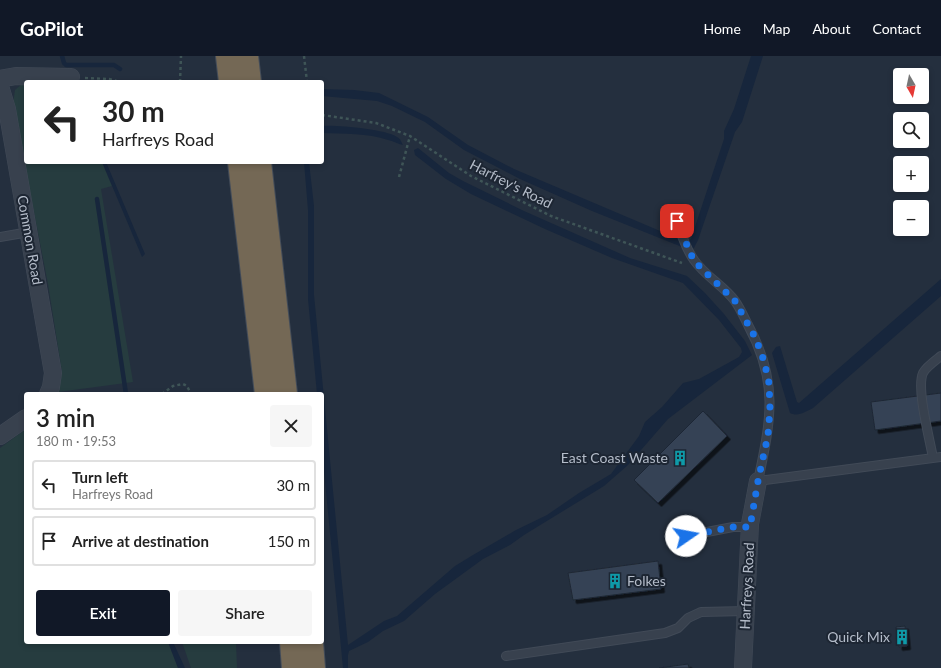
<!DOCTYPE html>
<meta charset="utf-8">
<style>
body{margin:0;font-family:Lato,sans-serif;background:#f6f6f6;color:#222;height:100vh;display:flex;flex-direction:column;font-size:15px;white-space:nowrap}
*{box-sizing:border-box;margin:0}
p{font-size:13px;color:#767676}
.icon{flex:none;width:22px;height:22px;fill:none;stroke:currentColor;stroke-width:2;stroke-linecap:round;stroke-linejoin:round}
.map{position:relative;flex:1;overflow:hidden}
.panel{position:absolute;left:24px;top:336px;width:300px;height:252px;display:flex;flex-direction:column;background:#fff;border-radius:4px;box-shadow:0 2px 6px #0003}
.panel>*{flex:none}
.hud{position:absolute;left:24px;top:24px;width:300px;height:84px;border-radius:4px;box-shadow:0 2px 6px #0003;background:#fff;color:#222;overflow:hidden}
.needle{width:26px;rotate:171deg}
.controls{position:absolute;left:893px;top:12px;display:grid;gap:8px}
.controls a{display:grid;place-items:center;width:36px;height:36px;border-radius:4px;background:#fff;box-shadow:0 2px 6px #0003;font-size:20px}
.pin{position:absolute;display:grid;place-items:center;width:34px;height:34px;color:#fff;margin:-17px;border-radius:8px;box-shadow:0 2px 6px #0006}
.me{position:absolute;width:44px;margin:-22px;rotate:78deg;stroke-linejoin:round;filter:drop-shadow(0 0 3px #0008)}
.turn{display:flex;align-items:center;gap:14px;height:84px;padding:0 12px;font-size:18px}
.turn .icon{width:52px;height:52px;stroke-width:2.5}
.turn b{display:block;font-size:28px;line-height:34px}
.round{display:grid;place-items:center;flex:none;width:42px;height:42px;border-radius:4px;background:#f6f6f6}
.summary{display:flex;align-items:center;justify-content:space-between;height:68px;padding:0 12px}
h1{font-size:24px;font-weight:600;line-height:30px}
.button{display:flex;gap:8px;margin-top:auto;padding:8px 12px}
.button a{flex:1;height:46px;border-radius:4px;background:#111827;color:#fff;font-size:16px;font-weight:600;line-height:46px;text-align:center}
.button a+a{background:#f6f6f6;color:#222}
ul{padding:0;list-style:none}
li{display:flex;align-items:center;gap:12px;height:50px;margin:0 8px 6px;padding:0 4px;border:2px solid #e0e0e0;border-radius:4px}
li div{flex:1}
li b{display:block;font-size:15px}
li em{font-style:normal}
header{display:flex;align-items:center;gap:24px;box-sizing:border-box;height:56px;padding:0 20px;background:#111827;color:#fff}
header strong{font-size:19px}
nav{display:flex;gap:22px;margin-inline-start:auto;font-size:14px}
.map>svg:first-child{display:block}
.green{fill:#263c3f}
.water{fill:#17263c}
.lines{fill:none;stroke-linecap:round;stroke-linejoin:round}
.stream{stroke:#17263c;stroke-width:4.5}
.building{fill:#364354;stroke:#1f2835;filter:url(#shadow)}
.lane-casing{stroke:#414a57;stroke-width:10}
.street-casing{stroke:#414a57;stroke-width:18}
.highway-casing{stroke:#434c59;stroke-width:24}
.path{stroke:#3f5557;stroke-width:2.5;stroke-dasharray:3 3;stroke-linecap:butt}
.lane{stroke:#38414e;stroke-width:8}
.street{stroke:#38414e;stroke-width:17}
.highway{stroke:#746855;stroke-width:22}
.route{stroke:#1a73e8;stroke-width:7;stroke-dasharray:0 12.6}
.labels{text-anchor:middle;stroke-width:4;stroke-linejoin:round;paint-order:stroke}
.street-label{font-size:14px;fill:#b4bcc9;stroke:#1d2633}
.poi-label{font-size:14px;fill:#b4bcc9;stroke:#1d2633;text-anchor:end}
</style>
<header>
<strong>GoPilot</strong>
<nav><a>Home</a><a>Map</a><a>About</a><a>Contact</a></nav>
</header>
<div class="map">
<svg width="941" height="612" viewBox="0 0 941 612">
<defs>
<filter id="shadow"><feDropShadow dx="3.5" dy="3.5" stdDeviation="0" flood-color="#0009"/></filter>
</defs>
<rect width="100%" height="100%" fill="#242f3e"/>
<path class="green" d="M22 28H26V106H102L112 130 101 133 133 326 58 336 62 316 48 228 13 48 15 34Z
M26 373V586H168L178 612H0V392Z
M182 586H236L237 612H191Z"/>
<path class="water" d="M751 0H763L742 66 735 76 698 184 694 192 687 193 592 155 520 123 464 94 425 66 392 50 377 45 322 40V31V33L354 34 379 37 428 61 468 89 514 113 686 186 691 183 724 83V75L734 53Z
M322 70C339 69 384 73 397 81 401 83 401 86 403 89 398 88 393 85 388 84 368 77 343 78 322 77Z
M418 92 449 117 463 125 524 155 630 202 687 220 705 237 724 258 745 285 752 299 668 363 628 409 604 430 524 479 510 489 483 503 435 538 404 565 383 575 368 586 349 595 348 599V612H343L322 394V338H317L308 243V154L304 106H309L314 150V239L348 589 384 565 397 560 455 510 473 499 516 474 547 459 579 437 611 418 639 380 645 366 662 351 683 327 699 323 739 301 742 296 741 292 719 264 683 227 612 202 545 173 471 138 446 123 415 99 414 94Z
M102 106H106L145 198 142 201Z
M941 223V240L813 352C805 356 798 361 790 357L772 297 776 291 780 290 797 346 799 347Z
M168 586H173L185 612H178Z"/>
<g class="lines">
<path class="stream" d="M62 0 64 7 66 9H114L120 13
M97 143 126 338"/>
</g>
<path class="building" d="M941 337V365L875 374 871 346Z
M703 355 727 380 658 447 634 424Z
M658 505 661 533 573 544 568 517Z
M905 570 907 590 899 591 896 571Z
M688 608 689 612H659Z"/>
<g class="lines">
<g class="lane-casing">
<path id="lane" d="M677 165C681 178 686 193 694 204 705 220 724 230 735 245 740 252 744 261 748 269 779 326 771 364 758 425L941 401
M0 181 29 176
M933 402C930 384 916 332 923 317 926 311 936 304 941 300
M686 480 733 471H750
M506 600 665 577 678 572 688 562 701 556 746 555"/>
</g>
<g class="street-casing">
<path id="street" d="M0 23 16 20 71 21
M0 30 7 53 53 317 51 331 48 338
M0 380 26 362
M743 612 750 468 758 425"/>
</g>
<g class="highway-casing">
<path id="highway" d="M227 0 230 26
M247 0 250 26
M239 106 266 338
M260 106 286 338
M291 586 293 612
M312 586 314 612"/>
</g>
<path class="path" d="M304 0 307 26
M85 22 109 23 120 26
M180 26 181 0
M322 59 376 67 410 80 471 120 551 160 682 207
M399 121 410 80
M162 338 173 330 183 328 187 330 191 338"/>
<use href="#lane" class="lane"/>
<use href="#street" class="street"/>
<use href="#highway" class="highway"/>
</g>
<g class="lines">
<path class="route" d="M677 165 682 178 694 205 735 245 756 283 764 305 769 327 770 353 768 379 758 425 750 471H733L686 480"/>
</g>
<defs>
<g id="building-bare" transform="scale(1.2)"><path d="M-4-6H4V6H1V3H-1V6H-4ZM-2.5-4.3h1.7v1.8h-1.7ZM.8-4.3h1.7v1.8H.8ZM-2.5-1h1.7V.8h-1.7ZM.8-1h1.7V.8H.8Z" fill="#0f9aa8" stroke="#1d2633" stroke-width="2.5" paint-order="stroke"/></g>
</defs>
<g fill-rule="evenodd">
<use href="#building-bare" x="680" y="402"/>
<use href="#building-bare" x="615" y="525"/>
<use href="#building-bare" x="902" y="581"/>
</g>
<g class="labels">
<g class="street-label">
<text transform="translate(511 128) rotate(27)" y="5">Harfrey's Road</text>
<text transform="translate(30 184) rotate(80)" y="5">Common Road</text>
<text transform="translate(747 530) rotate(-87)" y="5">Harfreys Road</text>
</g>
<g class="poi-label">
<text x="668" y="407">East Coast Waste</text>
<text x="627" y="530" text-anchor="start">Folkes</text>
<text x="890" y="586">Quick Mix</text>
</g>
</g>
</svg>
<div class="controls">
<a><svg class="needle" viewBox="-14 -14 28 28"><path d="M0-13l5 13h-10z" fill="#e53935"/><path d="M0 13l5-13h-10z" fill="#767676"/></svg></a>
<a><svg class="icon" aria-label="search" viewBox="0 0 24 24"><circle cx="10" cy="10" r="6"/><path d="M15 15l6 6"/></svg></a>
<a>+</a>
<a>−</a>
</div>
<div class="pin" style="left:677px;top:165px;background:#d93025"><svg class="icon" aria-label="arrive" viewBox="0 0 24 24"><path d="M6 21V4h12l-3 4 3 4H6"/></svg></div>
<svg class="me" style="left:686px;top:480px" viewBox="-20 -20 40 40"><circle r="19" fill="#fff"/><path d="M0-13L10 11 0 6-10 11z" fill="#1a73e8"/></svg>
<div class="hud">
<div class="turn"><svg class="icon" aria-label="left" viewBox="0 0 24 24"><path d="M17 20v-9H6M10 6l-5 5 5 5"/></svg><div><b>30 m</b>Harfreys Road</div></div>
</div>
<section class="panel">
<div class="summary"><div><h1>3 min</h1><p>180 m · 19:53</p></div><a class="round"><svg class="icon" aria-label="close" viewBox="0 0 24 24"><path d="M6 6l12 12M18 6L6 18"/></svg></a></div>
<ul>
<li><svg class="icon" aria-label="left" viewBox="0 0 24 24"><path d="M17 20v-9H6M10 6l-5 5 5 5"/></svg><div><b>Turn left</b><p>Harfreys Road</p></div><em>30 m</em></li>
<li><svg class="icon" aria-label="arrive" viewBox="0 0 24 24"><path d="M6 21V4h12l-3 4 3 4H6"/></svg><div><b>Arrive at destination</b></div><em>150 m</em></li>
</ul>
<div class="button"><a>Exit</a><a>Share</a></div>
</section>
</div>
